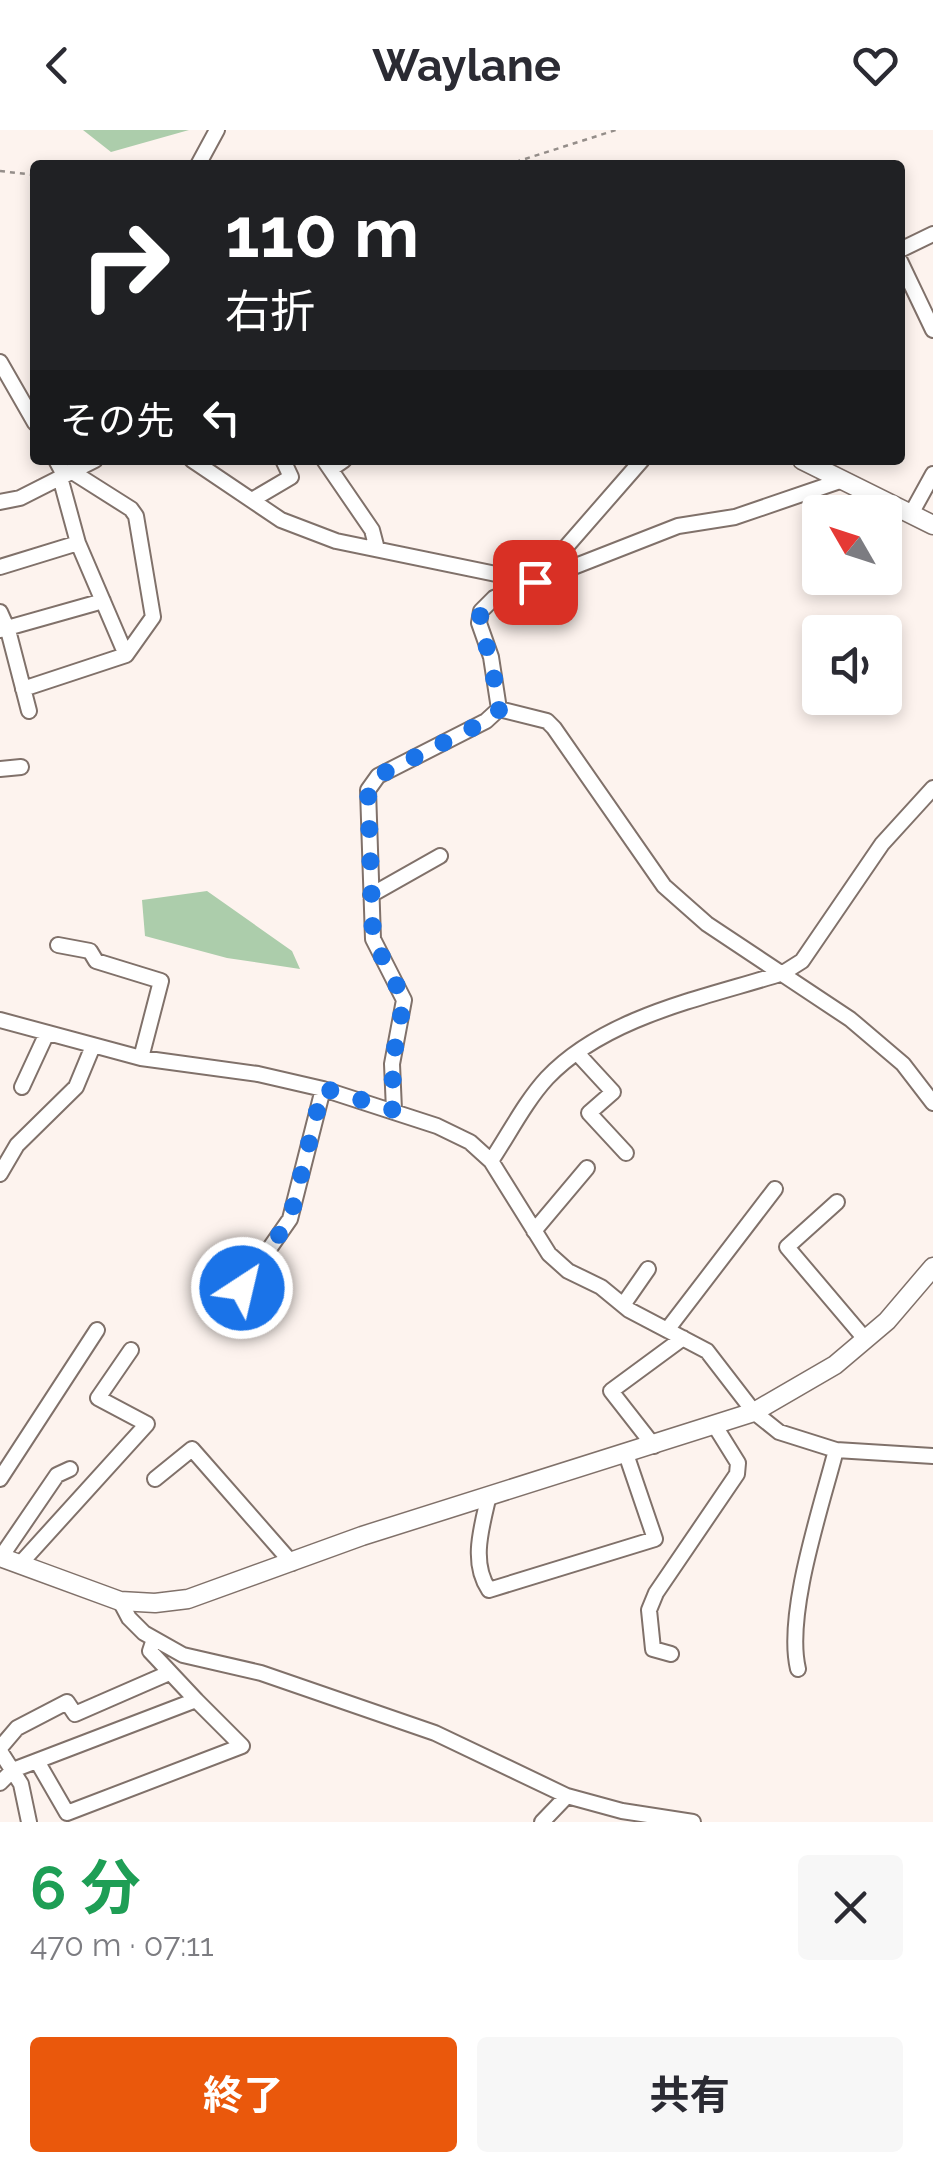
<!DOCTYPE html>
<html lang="ja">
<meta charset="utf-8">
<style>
body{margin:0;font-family:Raleway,"Noto Sans JP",sans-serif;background:#f7f7f7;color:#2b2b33;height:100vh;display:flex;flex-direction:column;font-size:38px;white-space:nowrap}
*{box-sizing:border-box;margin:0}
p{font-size:32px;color:#7c7c81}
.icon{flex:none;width:55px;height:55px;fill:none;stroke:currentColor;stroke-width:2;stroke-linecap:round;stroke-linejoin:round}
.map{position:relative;height:1692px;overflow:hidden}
.side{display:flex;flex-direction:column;background:#fff;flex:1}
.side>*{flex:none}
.guide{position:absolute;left:30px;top:30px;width:875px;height:305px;border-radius:10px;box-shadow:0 5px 15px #0003;background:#202124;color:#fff;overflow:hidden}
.needle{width:65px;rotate:309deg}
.buttons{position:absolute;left:802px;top:365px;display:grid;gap:20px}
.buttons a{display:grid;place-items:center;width:100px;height:100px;border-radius:10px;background:#fff;box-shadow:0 5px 15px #0003;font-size:50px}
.pin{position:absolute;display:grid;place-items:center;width:85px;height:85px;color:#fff;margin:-42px;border-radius:20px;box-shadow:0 5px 15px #0006}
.me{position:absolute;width:110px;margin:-55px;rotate:35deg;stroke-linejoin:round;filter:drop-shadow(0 0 8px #0008)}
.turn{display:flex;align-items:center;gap:35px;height:210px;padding:0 30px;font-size:45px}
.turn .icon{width:130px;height:130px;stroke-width:2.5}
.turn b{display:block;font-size:70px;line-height:85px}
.then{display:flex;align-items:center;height:95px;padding:0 30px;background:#0003;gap:20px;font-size:38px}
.round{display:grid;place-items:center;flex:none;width:105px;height:105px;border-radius:10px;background:#f7f7f7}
.summary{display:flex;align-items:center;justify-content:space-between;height:170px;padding:0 30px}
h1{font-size:60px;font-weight:700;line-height:75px;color:#1e9e55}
.action{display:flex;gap:20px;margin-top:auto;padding:20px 30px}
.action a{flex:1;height:115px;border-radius:10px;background:#ea580c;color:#fff;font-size:40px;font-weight:700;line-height:115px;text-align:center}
.action a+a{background:#f7f7f7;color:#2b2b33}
header{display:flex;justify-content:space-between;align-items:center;height:130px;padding:0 30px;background:#fff;font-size:45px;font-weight:700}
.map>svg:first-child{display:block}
.green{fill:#accdab}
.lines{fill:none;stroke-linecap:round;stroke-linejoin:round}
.minor-casing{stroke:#80716a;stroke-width:18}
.tertiary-casing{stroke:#80716a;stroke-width:21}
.path{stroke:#958e8a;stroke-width:2.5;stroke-dasharray:5 5;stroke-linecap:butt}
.minor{stroke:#fff;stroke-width:14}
.tertiary{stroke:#fff;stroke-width:18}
.route{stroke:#1a73e8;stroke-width:18;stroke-dasharray:0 32.4}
</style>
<header><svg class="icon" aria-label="back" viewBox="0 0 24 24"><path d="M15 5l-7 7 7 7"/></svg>Waylane<svg class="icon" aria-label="heart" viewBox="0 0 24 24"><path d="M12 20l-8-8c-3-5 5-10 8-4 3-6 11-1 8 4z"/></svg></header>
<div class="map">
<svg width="933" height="1692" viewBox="0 0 933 1692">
<rect width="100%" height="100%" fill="#fdf3ee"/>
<path class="green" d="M83 0H189L111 22Z
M207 761 292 821 300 839 227 828 145 806 142 770Z"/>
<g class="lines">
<g class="minor-casing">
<path id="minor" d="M198 35 217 0
M900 120 933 104
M900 131 933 200
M0 232 35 293
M56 330 64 345
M192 330 281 390 336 411 535 452
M324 330 372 400 377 419
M331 339 344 330
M60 347 78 413 126 525
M252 370 291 347 283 330
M0 372 20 368 95 330
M911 384 933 344
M0 437 78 413
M539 448 642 330
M0 482 8 500 29 581
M0 500 103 471
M23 559 126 525 153 487 136 386 131 379 71 341
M499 579 547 591 554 598 664 756 707 794 850 889 903 934 933 973
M499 579 491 527 479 493 481 481 494 468 678 396 735 387 843 350
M0 639 21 637
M371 765 440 726
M58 815 90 821 96 831 161 851 141 928
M0 890 141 928 258 944 323 959 437 996 470 1012 491 1031 549 1124 568 1141 601 1157 629 1180 707 1221 754 1282 779 1302 836 1320 933 1326
M578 924 613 962 589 983 626 1023
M22 957 47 903
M394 980 392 934 404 870 373 809 368 660 378 646 486 591 499 579
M491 1031C509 1004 525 972 547 948 606 886 704 868 783 843L802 831 882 714 933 658
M0 1044 17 1015 76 957 93 916
M837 1072 787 1117 865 1209
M534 1101 587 1038
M242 1158 290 1089 323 959
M623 1175 648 1139
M667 1200 775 1059
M654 1316 611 1261 683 1208
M0 1349 97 1200
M155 1349 192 1319 292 1433
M489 1365C482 1396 470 1432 489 1460L655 1409 626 1324
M1 1427 57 1345 70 1339
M20 1434 147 1294 98 1268 131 1220
M120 1471 129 1488 144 1503 183 1525 261 1543 435 1603 567 1666 622 1681 693 1692
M671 1524 653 1519 649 1480 656 1463 737 1344 738 1333 715 1296
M798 1539C785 1484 821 1378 836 1320
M0 1618 17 1598 67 1572 75 1584 169 1543
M0 1621 21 1654 29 1692
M37 1631 67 1683 242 1616 196 1570
M0 1653 13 1640 196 1570 150 1521 154 1509
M542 1692 567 1666"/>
</g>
<g class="tertiary-casing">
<path id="tertiary" d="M802 330 933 395
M0 1427 120 1471 155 1473 188 1469 362 1406 754 1282 835 1235 887 1191 933 1137"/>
</g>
<path class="path" d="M506 35 616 0
M0 41 35 45"/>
<use href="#minor" class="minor"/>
<use href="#tertiary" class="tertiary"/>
</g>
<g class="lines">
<path class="route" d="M242 1158 290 1089 323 958 394 980 392 934 404 870 373 809 368 660 378 646 486 591 500 579 490 527 479 493 481 481 494 468 535 452"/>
</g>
</svg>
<div class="buttons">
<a><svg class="needle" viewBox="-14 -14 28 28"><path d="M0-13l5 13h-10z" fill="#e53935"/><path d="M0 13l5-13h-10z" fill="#7c7c81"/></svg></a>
<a><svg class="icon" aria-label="sound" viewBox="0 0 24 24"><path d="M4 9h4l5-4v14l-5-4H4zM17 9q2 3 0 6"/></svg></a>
</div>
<div class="pin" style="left:535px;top:452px;background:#d93025"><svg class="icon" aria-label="arrive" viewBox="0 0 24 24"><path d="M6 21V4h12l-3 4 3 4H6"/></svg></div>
<svg class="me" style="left:242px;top:1158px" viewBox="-20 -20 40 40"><circle r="17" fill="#1a73e8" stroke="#fff" stroke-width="3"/><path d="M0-11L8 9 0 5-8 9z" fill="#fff"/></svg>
<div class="guide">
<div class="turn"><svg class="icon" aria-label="right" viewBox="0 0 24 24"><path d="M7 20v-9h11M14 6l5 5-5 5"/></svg><div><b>110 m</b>右折</div></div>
<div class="then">その先<svg class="icon" aria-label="left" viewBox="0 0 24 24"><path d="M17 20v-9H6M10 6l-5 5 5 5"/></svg></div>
</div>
</div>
<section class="side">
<div class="summary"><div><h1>6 分</h1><p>470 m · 07:11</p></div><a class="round"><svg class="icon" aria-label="close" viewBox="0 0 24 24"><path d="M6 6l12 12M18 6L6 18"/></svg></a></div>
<div class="action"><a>終了</a><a>共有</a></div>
</section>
